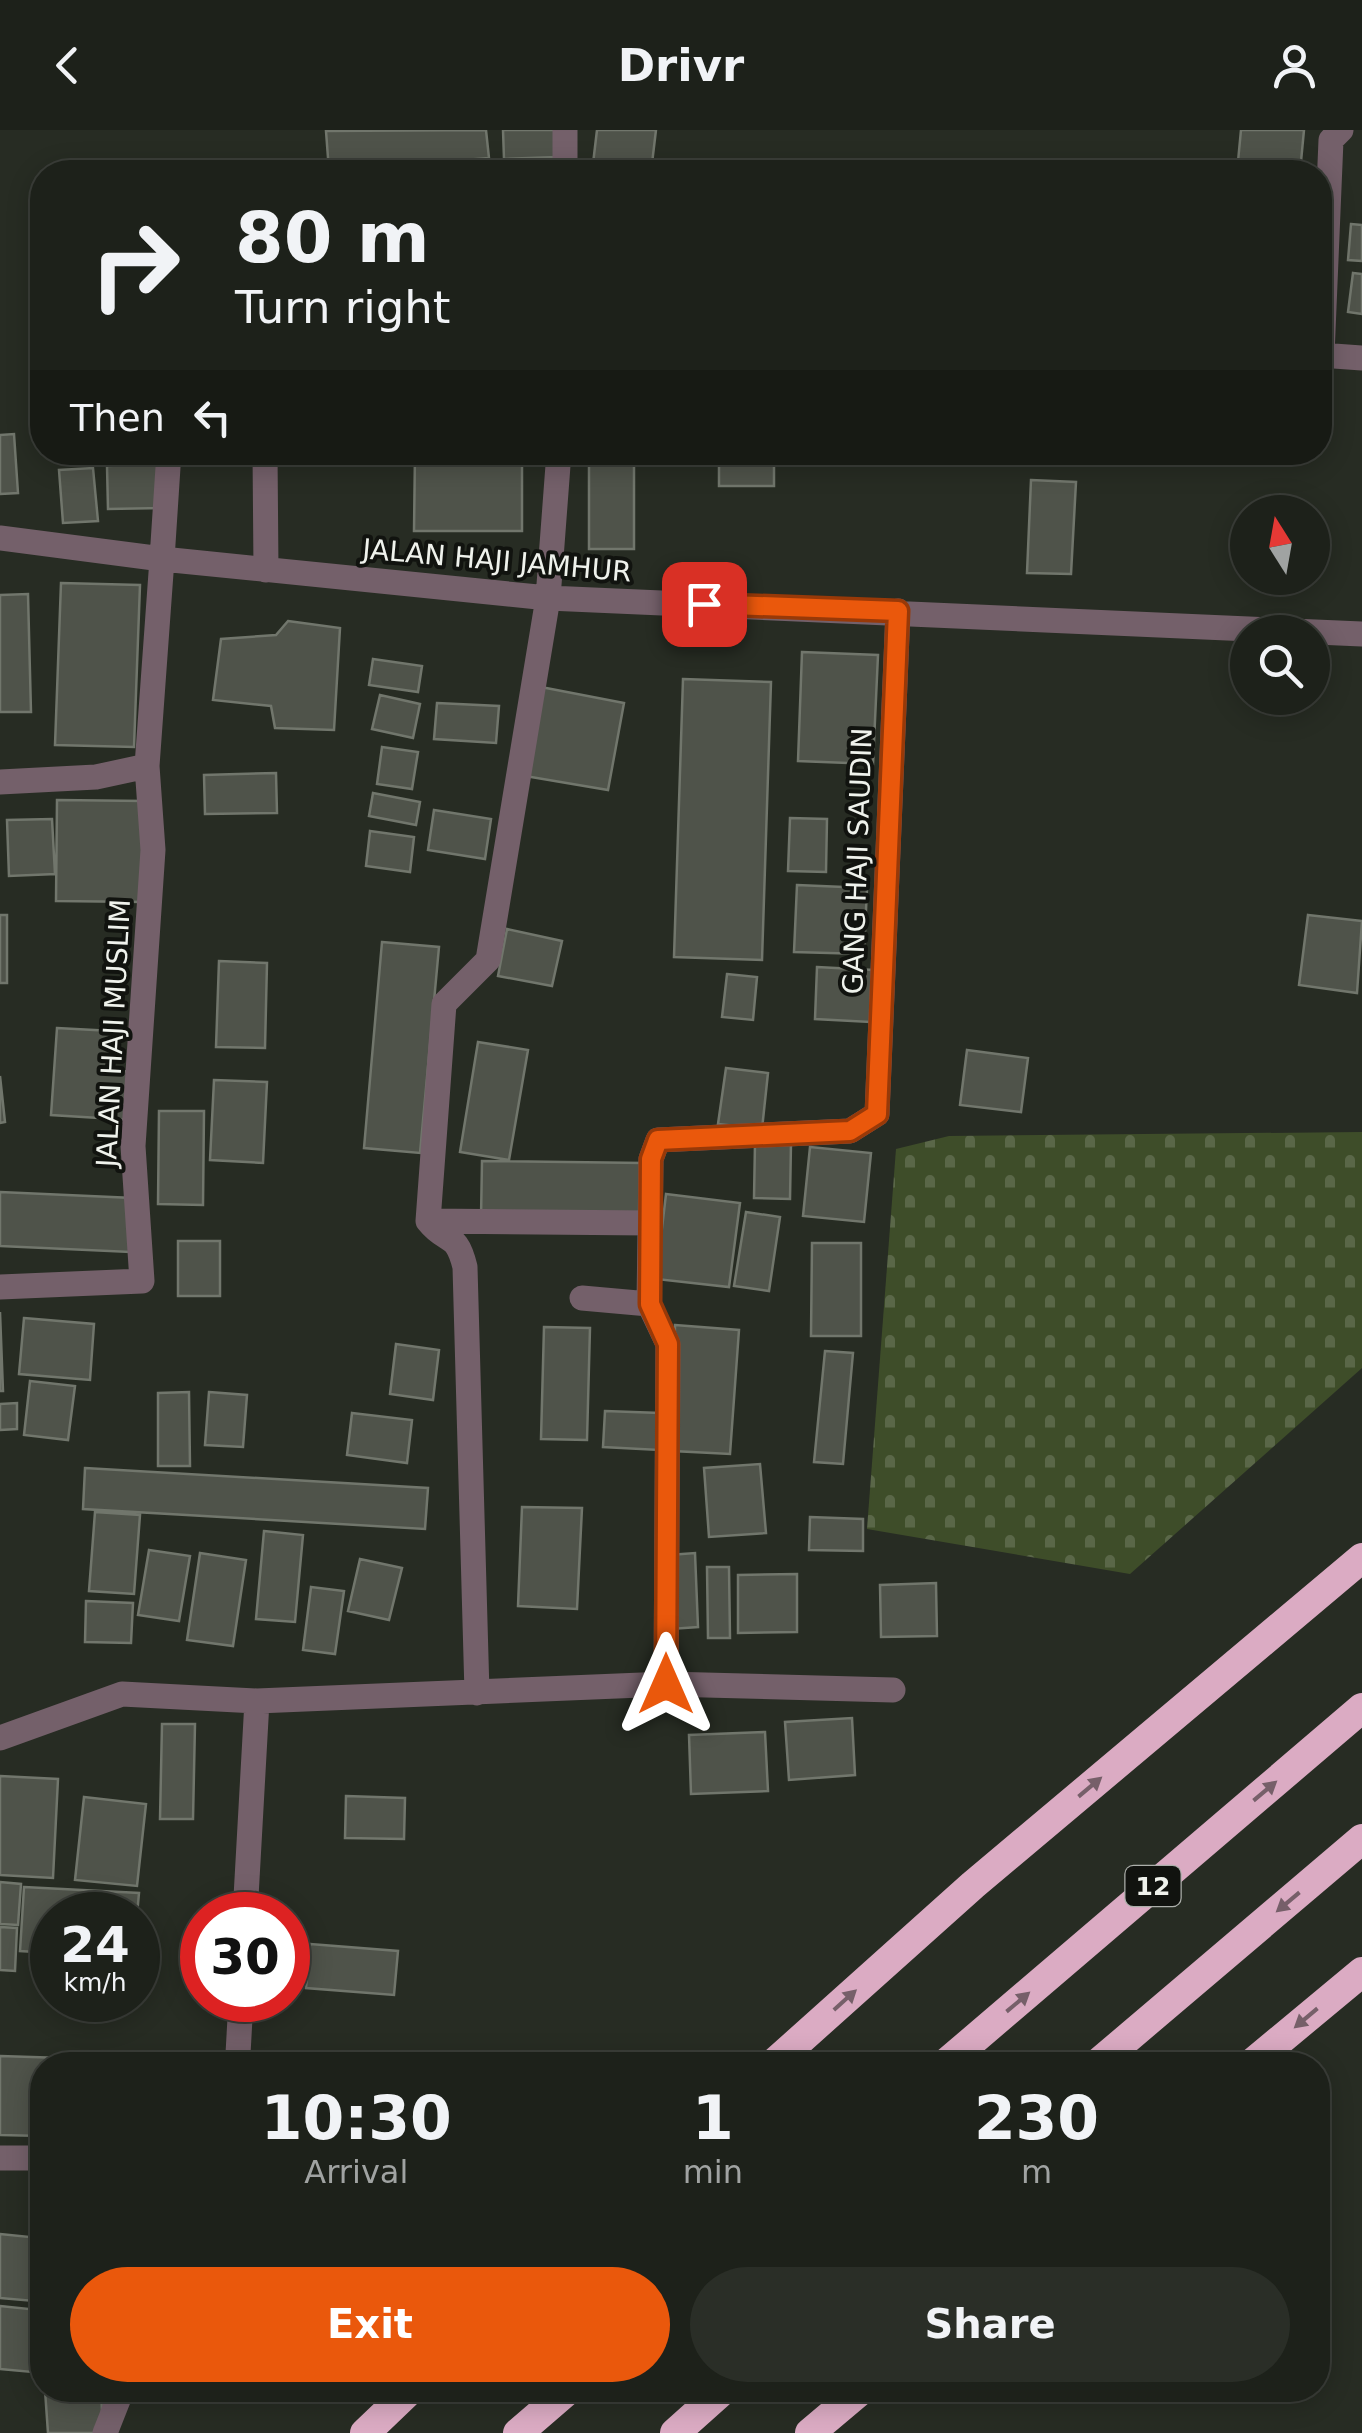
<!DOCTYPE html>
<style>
body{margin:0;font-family:"DejaVu Sans",sans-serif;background:#2a2e27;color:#f1f3f6;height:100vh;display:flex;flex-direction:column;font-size:38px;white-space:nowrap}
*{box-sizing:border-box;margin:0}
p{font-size:32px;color:#a0a3a2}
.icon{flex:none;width:55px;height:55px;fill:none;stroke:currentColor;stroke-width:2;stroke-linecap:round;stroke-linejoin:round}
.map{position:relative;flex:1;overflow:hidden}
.panel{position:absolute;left:30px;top:1922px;width:1300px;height:350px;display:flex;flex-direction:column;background:#1d211a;border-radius:40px;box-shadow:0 5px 25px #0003,0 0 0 2px #3b3e39}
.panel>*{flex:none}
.guide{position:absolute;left:30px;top:30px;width:1302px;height:305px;border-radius:40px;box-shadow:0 5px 25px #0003,0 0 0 2px #3b3e39;background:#1d211a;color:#f1f3f6;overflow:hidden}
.needle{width:65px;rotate:349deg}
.controls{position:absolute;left:1230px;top:365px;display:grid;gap:20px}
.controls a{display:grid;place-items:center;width:100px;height:100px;border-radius:50%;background:#1d211a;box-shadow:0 5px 25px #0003,0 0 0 2px #3b3e39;font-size:50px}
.speed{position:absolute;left:30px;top:1762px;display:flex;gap:20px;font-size:50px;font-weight:700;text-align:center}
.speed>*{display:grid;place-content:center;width:130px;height:130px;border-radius:50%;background:#1d211a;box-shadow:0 5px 25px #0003,0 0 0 2px #3b3e39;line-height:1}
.speed small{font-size:25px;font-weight:400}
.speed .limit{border:15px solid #d22;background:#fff;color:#111}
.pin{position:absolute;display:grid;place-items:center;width:85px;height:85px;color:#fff;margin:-42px;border-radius:20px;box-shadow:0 5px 15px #0006}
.me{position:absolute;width:110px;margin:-55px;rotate:0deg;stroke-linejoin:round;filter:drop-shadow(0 0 8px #0008)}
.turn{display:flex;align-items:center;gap:35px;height:210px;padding:0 40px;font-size:45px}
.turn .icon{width:130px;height:130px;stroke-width:2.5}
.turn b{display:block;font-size:70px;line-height:85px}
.then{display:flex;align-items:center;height:95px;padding:0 40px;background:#0003;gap:20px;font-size:38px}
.eta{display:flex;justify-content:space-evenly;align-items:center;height:170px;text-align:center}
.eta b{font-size:60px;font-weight:600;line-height:70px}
.action{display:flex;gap:20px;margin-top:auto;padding:20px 40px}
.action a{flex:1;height:115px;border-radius:60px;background:#ea580c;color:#fff;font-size:40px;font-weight:600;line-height:115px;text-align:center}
.action a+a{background:#2a2e27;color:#f1f3f6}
header{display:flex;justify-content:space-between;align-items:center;height:130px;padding:0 40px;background:#1d211a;font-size:45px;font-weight:600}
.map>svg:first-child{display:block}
.cemetery{fill:url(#cemetery-stones)}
.building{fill:#4f534a;stroke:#71766c;stroke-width:2.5}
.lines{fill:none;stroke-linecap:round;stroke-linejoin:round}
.minor{stroke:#74606a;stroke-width:25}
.highway{stroke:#dbabc3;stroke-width:30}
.oneway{fill:#765f69}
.route-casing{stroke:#983908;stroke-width:25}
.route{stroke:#ea580c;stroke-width:18}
.labels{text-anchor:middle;stroke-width:8;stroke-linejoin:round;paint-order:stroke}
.shield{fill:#11130f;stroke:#acafaa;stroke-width:2.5}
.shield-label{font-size:25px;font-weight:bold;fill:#eff2ec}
.street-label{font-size:28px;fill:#eff2ec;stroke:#11130f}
</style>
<header><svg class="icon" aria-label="back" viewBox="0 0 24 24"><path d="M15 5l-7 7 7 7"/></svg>Drivr<svg class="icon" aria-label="person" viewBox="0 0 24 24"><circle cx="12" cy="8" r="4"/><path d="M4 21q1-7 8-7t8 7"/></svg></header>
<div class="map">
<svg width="1362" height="2303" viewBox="0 0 1362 2303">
<defs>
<pattern id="cemetery-stones" width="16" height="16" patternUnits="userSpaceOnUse" patternTransform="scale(2.5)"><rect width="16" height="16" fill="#3e4d29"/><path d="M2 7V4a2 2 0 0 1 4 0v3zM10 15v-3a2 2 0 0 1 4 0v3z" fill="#5a6748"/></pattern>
</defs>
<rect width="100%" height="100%" fill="#272c23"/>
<path class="cemetery" d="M1362 1002V1238L1130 1444 867 1399 896 1019 949 1006Z"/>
<path class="building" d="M486 0 489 28 329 41 326 1Z
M503 0H555L556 27 504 29Z
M597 0H656L651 42H592Z
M1241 0H1304L1300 42H1237Z
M1351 94 1362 95V131L1348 130Z
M1353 143 1362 144V184L1348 182Z
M14 304 18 363 0 364V305Z
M61 322H110V327L62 328Z
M415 322H522V401H414Z
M589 322H634V419H589Z
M719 322H774V356H719Z
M162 334 163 378 108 379 107 336Z
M93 338 98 391 63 393 59 340Z
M1031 350 1076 352 1071 444 1027 443Z
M61 453 140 455 134 617 55 615Z
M28 464 31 582H0V465Z
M288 491 340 498 334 600 275 598 271 576 213 570 221 509 276 505Z
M802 522 878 525 873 634 798 631Z
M373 529 422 536 418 562 369 555Z
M683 549 771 552 762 830 674 827Z
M541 557 624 573 608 660 525 646Z
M380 565 420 574 413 608 372 599Z
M437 573 499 576 496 613 434 609Z
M382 617 418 622 412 659 377 654Z
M276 643 277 683 205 684 204 645Z
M373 663 420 672 416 695 369 686Z
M57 670 145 671 144 772 56 771Z
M434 680 491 689 485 729 428 720Z
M790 688 827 689 826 742 788 741Z
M52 689 55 744 9 746 7 690Z
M370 701 414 707 410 742 366 736Z
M797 755 867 758 864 824 794 822Z
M0 785H7V853H0Z
M1308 785 1362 791 1357 863 1299 855Z
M507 799 562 811 552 856 498 846Z
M382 812 439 817 420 1023 364 1018Z
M219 831 267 833 265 918 216 917Z
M817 837 873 840 870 892 815 889Z
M727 844 757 847 753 890 722 887Z
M57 898 112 901 109 940 134 942 131 990 51 985Z
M478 912 528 920 509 1030 460 1022Z
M967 920 1028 928 1021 982 960 975Z
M726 938 768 943 762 999 718 994Z
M0 946 5 992 0 993Z
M214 950 267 952 263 1033 210 1030Z
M159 981H204L203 1075 158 1074Z
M755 1013H791L790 1069 754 1068Z
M810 1017 871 1023 864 1092 803 1086Z
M482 1031 644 1033 642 1091 481 1088Z
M0 1062 133 1068 130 1122 0 1116Z
M666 1064 740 1073 729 1157 656 1149Z
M746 1082 780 1087 769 1161 734 1156Z
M178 1111H220V1166H178Z
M812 1113H861V1206H811Z
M0 1182 3 1261H0Z
M24 1188 94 1194 90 1250 19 1244Z
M675 1195 739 1200 730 1324 673 1321Z
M544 1197 590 1198 587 1310 541 1309Z
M396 1214 439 1220 433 1270 390 1264Z
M825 1221 853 1223 843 1334 814 1332Z
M30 1251 75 1256 68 1310 24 1305Z
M189 1262 190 1336H158V1263Z
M209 1262 247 1265 243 1317 205 1315Z
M17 1273V1299L0 1300V1274Z
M605 1281 660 1283 659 1320 603 1317Z
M352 1283 412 1290 407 1333 347 1325Z
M760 1334 766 1403 709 1407 704 1338Z
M85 1338 428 1358 425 1399 83 1379Z
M522 1377 582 1378 577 1479 518 1476Z
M95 1382 140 1385 134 1464 89 1461Z
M810 1387 863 1389V1421L809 1420Z
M264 1401 303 1405 295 1492 256 1489Z
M149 1420 190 1426 179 1491 138 1485Z
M200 1423 246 1430 233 1516 187 1510Z
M695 1423 698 1497 671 1499 669 1425Z
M360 1429 402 1438 389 1490 348 1481Z
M707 1437H729L730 1508H708Z
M797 1444V1502L738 1503V1445Z
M936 1453 937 1506 881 1507 880 1455Z
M311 1457 344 1461 335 1524 303 1520Z
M86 1471 133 1473 131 1513 85 1512Z
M852 1588 855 1645 789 1650 785 1592Z
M162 1594H195L193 1689H160Z
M765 1602 768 1661 691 1664 689 1605Z
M0 1646 58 1649 53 1748 0 1745Z
M346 1666 405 1668 404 1709 345 1708Z
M84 1667 146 1674 137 1756 75 1750Z
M0 1752 21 1754 18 1795 0 1794Z
M24 1757 139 1763 137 1785H52V1823L20 1821Z
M0 1797 17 1798 15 1841 0 1840Z
M310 1814 398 1821 394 1865 306 1858Z
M0 1926 126 1930V1935H42V2006L0 2005Z
M228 1927 229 1935H187Z
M0 2104 40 2108 34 2171 0 2168Z
M0 2176 39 2180 32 2242 0 2239Z
M45 2260H101L103 2303H48Z"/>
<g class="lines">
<path class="minor" d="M565 0V42
M1320 225 1362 228
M1322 225 1331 10 1341 0
M265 322 266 440
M0 408 162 429 169 322
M0 652 96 647 147 636 162 429 548 468 1362 504
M428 1091 649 1093
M0 1157 142 1151 133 1016 153 720 147 636
M582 1168 649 1174
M666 1554 668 1214 649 1174 651 1029 658 1010 850 1001 877 984 898 481
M477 1563 465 1137C456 1100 447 1115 428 1091L444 874 488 830 548 468 559 322
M0 1608 122 1564 257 1571 666 1554 893 1560
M245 1785 257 1571
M238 1924 241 1870
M0 2028H42
M105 2303 122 2260"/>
<path class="highway" d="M772 1935 973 1755 1362 1428
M944 1935 1362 1578
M1096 1935 1362 1709
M1250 1935 1362 1842
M365 2303 410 2260
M518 2303 568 2260
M675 2303 723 2260
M810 2303 861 2260"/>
</g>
<defs><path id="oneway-solid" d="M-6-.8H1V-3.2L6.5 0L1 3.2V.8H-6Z" transform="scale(2.5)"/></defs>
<g class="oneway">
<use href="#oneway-solid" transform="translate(1090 1657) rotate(-40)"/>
<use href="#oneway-solid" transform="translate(1265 1661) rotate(-40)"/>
<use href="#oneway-solid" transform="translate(1288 1772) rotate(140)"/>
<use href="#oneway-solid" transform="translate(845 1870) rotate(-42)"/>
<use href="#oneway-solid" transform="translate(1018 1872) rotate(-40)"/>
<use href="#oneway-solid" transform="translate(1306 1888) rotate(140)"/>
</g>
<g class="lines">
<g class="route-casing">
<path id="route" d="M666 1554 668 1214 650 1174 651 1029 658 1010 850 1001 877 984 898 481 704 474"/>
</g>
<use href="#route" class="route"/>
</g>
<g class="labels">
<rect class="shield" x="1125.5" y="1736" width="55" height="40" rx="8"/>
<g class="shield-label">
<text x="1153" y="1765">12</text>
</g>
<g class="street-label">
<text transform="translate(497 430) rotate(5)" y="10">JALAN HAJI JAMHUR</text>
<text transform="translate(857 731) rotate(-88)" y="10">GANG HAJI SAUDIN</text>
<text transform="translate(113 903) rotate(-87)" y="10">JALAN HAJI MUSLIM</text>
</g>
</g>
</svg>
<div class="controls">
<a><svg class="needle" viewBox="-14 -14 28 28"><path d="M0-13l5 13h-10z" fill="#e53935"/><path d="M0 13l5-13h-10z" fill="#a0a3a2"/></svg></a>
<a><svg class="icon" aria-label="search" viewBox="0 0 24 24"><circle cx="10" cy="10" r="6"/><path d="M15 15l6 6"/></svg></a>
</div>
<div class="speed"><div>24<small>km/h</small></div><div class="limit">30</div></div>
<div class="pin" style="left:704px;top:474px;background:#d93025"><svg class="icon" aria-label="arrive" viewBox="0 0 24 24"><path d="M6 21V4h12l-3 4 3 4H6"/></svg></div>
<svg class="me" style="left:666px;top:1554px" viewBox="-20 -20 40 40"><path d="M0-17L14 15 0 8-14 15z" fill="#ea580c" stroke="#fff" stroke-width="4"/></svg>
<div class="guide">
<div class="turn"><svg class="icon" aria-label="right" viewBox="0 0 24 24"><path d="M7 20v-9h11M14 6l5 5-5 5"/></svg><div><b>80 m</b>Turn right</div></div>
<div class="then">Then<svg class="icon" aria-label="left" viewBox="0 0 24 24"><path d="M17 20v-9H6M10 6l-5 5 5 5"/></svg></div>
</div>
<section class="panel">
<div class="eta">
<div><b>10:30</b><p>Arrival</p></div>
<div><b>1</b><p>min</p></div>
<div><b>230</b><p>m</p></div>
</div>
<div class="action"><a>Exit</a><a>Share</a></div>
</section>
</div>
